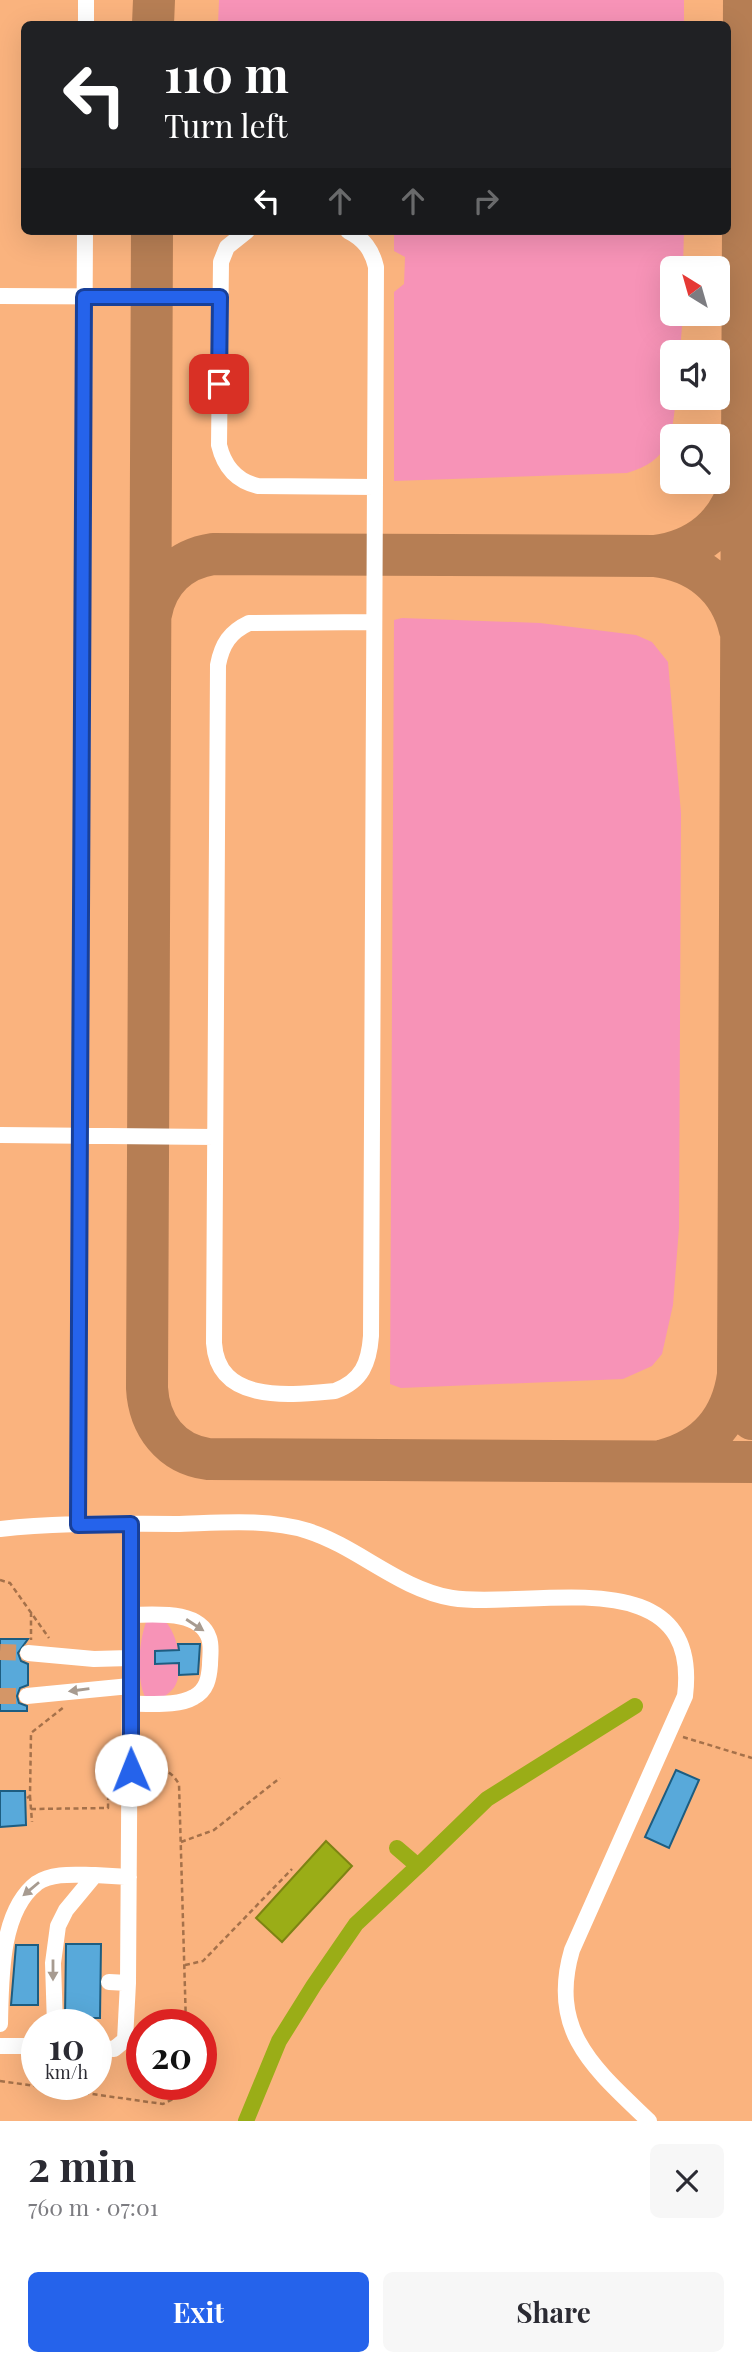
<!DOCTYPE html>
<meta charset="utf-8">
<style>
body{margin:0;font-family:"Playfair Display",serif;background:#f7f7f7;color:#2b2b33;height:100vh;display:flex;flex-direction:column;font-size:26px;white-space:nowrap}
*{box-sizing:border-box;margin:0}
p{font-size:23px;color:#7c7c81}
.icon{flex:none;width:38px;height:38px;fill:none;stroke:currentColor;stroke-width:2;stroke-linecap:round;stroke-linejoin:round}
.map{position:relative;height:2121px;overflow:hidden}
.details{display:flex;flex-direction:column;background:#fff;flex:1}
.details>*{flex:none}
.top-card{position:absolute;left:21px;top:21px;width:710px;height:214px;border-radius:10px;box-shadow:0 7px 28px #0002;background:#202124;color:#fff;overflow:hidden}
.needle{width:46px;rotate:323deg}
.tools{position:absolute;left:660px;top:256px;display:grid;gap:14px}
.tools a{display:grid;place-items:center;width:70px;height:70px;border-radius:10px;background:#fff;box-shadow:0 7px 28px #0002;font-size:35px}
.speed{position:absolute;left:21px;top:2009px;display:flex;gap:14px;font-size:35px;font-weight:700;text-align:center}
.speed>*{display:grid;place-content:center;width:91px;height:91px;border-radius:50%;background:#fff;box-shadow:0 7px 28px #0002;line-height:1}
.speed small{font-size:18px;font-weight:400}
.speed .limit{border:10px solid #d22;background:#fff;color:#111}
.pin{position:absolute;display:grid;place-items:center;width:60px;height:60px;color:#fff;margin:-30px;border-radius:14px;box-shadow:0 4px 10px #0006}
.me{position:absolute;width:77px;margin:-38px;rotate:359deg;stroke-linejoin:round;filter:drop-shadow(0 0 5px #0008)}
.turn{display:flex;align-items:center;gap:24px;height:147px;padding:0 28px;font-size:32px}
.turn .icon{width:91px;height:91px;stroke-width:2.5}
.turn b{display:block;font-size:49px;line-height:60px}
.lanes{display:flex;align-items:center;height:66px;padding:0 28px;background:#0003;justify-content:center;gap:35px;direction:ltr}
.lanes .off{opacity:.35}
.round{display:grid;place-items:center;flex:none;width:74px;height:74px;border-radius:10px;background:#f7f7f7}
.summary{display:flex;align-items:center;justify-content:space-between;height:119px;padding:0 28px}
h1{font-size:42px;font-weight:700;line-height:52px}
.primary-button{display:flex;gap:14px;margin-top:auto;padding:14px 28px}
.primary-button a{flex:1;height:80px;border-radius:10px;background:#2563eb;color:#fff;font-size:28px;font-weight:700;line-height:80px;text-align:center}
.primary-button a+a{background:#f7f7f7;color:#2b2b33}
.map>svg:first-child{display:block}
.green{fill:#f793b7}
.water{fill:#9aad17;stroke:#7e8313;stroke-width:2}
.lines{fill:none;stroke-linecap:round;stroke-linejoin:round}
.canal{stroke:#9aad17;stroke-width:16}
.taxiway{stroke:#b67e54;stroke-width:42}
.building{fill:#58a9da;stroke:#1d5d81;stroke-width:2}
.minor-tunnel{stroke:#d49667;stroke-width:16;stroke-dasharray:16 8;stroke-linecap:butt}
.path{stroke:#a5714a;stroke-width:2.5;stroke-dasharray:5 3.5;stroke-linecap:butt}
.minor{stroke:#fff;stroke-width:16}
.oneway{fill:#a79b90}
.route-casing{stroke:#184099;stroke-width:18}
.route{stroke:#2563eb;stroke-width:12}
</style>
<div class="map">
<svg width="752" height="2121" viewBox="0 0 752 2121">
<rect width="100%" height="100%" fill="#fab37e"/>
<path class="green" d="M219 0H684V24H218Z
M394 231H684L683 268H672V313H683L680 352H672V397H676C672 438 670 460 627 473L394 481V292L404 284 405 257 394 251Z
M402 618 540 623 636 635 652 642 668 662 681 813 679 1228 673 1305 662 1354 652 1366 623 1379 401 1388 390 1384 394 620Z
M165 1621C178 1635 184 1666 176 1684 173 1691 166 1695 160 1700L145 1697C136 1677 139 1642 146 1622Z"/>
<path class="water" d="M326 1841 352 1866 282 1942 256 1918Z"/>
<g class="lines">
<path class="canal" d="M397 1848 418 1866 487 1799 635 1706
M246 2121 279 2041 314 1985 356 1924 418 1866"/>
<path class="taxiway" d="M744 0 738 1375 742 1397 752 1419
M153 24 154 0
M152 231 147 1388C149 1425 171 1454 208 1459L752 1462
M654 556C697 551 730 525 740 482
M151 614C157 581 180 559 213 554L654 556C697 561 730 586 740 630
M664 1460C707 1449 732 1418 738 1375"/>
</g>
<path class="building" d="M0 1639H28L18 1653 21 1661 28 1664V1685L20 1688 17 1696 19 1703 27 1706V1711H0Z
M178 1644H200L198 1674 179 1675V1663L155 1664V1651L179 1650Z
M676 1770 699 1780 669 1848 645 1837Z
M0 1791H25L26 1825 0 1827Z
M66 1944H101L100 2018H65Z
M16 1945H38V2005H11Z"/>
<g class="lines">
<path class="minor-tunnel" d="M0 1652 28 1653
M0 1696H27"/>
<path class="path" d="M0 1580 10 1583 49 1638
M31 1612V1640
M683 1737 752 1758
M144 1769C162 1769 169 1768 179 1784L186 2025
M30 1796 32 1822
M27 1798 30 1796 31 1733 64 1707
M31 1809 108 1808 109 1745
M181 1842 214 1830 280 1778
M185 1965 203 1961 292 1869
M0 2081 163 2104 175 2098 185 2084"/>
<path class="minor" d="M86 24V0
M247 231 227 247 221 262 219 445C224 466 236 481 258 486L375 487
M348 231C364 239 372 250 376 267L371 1336C369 1363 362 1381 335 1391 290 1395 218 1404 214 1343L218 665C222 644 230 632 249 623L374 622
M0 296 220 297
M0 1135 215 1137
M78 1525 85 231
M0 1529C58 1522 117 1524 175 1524 218 1523 267 1518 308 1531 358 1547 399 1589 452 1598 530 1610 702 1556 685 1696L572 1950C548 2032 595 2069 649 2121
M28 1653 94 1659 130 1658
M27 1696 130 1686
M130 1704C149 1703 177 1707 194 1697 207 1690 209 1678 210 1665 210 1656 212 1646 209 1638 199 1609 153 1615 130 1615
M109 1982 128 1983 131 1524
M0 2024C1 1979 0 1911 37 1883 53 1872 77 1875 95 1875
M55 2025 53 1963 58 1926 66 1910 95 1875 129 1877
M0 2046H37
M96 2048 114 2049 125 2040 128 1983"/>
</g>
<defs><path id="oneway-solid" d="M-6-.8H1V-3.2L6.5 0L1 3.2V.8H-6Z" transform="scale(1.75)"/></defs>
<g class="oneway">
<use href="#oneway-solid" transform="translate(195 1625) rotate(33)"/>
<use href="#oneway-solid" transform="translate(79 1690) rotate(172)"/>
<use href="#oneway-solid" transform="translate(31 1889) rotate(140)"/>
<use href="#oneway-solid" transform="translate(53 1970) rotate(90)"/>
</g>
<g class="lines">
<g class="route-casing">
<path id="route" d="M131 1770V1524L78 1525 84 297H220L219 384"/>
</g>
<use href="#route" class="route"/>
</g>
</svg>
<div class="tools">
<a><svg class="needle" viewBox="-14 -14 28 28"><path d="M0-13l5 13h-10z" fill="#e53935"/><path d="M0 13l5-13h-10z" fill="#7c7c81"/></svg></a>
<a><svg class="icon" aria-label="sound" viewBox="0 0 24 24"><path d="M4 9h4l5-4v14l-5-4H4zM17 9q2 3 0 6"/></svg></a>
<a><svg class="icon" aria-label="search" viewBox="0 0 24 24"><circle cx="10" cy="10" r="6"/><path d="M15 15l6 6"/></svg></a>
</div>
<div class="speed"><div>10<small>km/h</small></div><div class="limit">20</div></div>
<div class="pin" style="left:219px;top:384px;background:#d93025"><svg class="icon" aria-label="arrive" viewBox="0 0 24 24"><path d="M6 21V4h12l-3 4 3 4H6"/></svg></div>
<svg class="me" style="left:131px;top:1770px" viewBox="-20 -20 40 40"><circle r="19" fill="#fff"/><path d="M0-13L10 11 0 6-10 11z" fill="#2563eb"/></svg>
<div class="top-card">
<div class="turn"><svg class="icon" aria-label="left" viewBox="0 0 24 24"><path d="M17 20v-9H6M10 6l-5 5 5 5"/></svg><div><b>110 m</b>Turn left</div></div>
<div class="lanes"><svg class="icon" aria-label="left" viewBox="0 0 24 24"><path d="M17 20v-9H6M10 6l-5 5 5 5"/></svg><svg class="icon off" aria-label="ahead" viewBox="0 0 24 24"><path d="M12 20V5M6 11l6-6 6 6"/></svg><svg class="icon off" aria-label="ahead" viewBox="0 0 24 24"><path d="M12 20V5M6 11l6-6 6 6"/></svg><svg class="icon off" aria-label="right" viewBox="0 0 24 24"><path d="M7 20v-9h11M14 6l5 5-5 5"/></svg></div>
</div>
</div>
<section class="details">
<div class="summary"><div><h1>2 min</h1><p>760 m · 07:01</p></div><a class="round"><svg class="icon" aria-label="close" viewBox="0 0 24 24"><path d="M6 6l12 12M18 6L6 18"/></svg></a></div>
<div class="primary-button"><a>Exit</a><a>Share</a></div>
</section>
